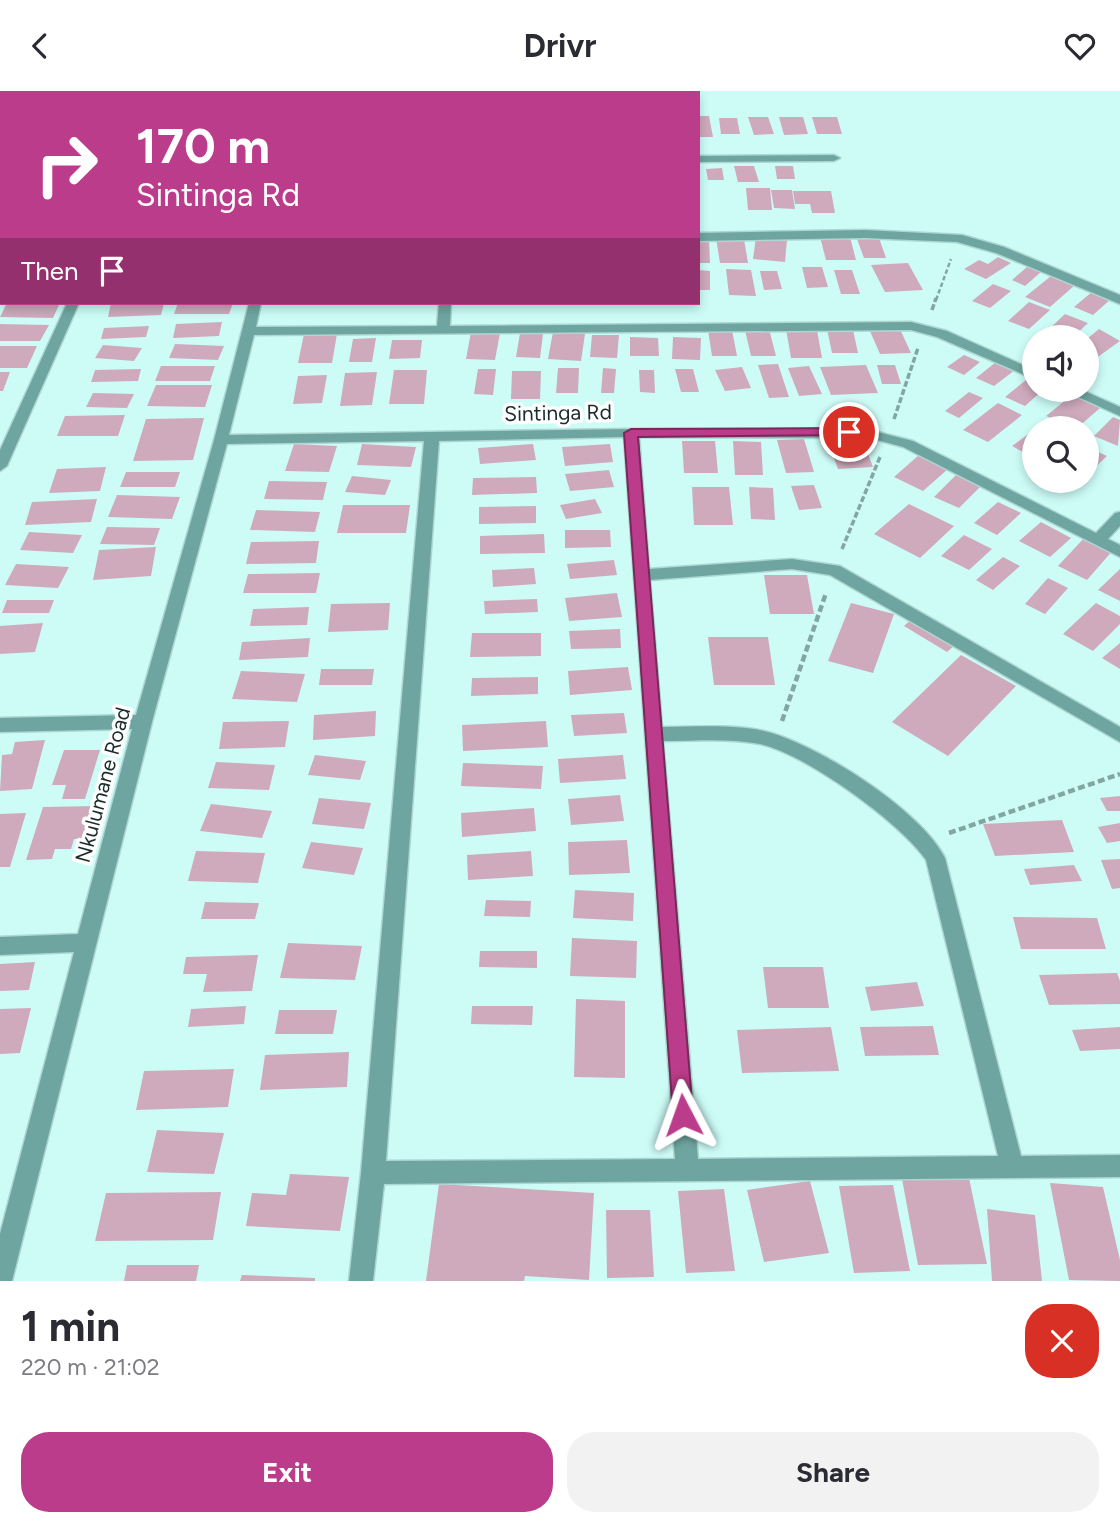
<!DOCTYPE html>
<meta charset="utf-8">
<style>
body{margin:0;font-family:Figtree,sans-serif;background:#f2f2f3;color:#2b2b33;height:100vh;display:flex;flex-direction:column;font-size:26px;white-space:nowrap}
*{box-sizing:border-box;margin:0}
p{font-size:23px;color:#7c7c81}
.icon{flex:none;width:38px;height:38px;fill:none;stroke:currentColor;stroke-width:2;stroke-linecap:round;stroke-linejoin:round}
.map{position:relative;height:1190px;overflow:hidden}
.sheet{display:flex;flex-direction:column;background:#fff;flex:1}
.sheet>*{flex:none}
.guide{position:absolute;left:0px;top:0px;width:700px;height:214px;box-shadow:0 4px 10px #0003;background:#bb3c8a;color:#fff;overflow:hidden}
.controls{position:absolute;left:1022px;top:234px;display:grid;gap:14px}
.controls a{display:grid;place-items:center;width:77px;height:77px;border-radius:50%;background:#fff;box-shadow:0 4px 10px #0003;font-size:35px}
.pin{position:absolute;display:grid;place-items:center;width:60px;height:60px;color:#fff;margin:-30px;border:4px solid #fff;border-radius:50%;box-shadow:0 2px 7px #0007}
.me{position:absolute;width:77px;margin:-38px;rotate:356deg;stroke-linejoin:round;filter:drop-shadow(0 0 5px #0008)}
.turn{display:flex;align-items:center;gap:24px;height:147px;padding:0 21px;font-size:32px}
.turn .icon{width:91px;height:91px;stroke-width:2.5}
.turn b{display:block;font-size:49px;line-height:60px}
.then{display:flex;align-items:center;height:66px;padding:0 21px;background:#0003;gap:14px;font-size:26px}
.round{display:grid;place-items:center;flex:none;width:74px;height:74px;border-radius:28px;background:#f2f2f3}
.overview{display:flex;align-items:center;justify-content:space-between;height:119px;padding:0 21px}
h1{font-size:42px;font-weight:700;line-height:52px}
.button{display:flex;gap:14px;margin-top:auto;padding:14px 21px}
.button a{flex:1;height:80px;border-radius:28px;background:#bb3c8a;color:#fff;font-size:28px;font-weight:700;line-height:80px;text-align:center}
.button a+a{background:#f2f2f3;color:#2b2b33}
header{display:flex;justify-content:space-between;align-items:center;height:91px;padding:0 21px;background:#fff;font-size:32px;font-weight:700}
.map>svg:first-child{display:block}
.building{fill:#ceaabc}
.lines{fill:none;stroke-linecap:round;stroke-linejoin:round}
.minor-casing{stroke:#add7d2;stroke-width:3}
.path-far2{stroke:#83a6a3;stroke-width:2.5;stroke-dasharray:4.5 2.5;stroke-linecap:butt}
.path-far1{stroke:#83a6a3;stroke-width:3.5;stroke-dasharray:6 2.5;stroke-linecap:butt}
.path{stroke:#83a6a3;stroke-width:4.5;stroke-dasharray:7 3.5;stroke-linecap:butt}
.minor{fill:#6fa5a0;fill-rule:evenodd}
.route{fill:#bb3c8a;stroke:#7a275a;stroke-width:2}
.labels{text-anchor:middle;stroke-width:7;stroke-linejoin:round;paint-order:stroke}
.street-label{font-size:21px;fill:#1a2c2b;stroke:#fefefe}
</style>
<header><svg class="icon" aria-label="back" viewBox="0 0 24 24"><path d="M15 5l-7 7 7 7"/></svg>Drivr<svg class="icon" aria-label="heart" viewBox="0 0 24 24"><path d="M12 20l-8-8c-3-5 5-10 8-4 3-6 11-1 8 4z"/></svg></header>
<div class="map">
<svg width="1120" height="1190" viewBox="0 0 1120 1190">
<rect width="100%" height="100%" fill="#cdfcf7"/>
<path class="building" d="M698 25H709L713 46H698Z
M748 26H768L774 43 754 44Z
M779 26H803L808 43 784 44Z
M812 26H837L842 43H817Z
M719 27H737L740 43H721Z
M734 75H754L759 91H738Z
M775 75H793L795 88H777Z
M722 77 724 89H708L706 78Z
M746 97H770L772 119H748Z
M771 99H792L795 118 774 117Z
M793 100H831L835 122H812L810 113H795Z
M756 146 787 149 785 171 753 168Z
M820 146H850L856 169H826Z
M698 147H709L710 172H698Z
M716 147 744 148 748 172H720Z
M879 147 886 167H864L857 148Z
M998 166 1011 172 986 188 964 178 979 169 988 173Z
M908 172 923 199 885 201 871 174Z
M802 176H822L828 196 807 197Z
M1027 176 1041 181 1025 195 1012 189Z
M726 178 751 179 756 205 729 204Z
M698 179 710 180V199H698Z
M834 179H852L860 203H841Z
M760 180H777L782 198 764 199Z
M1051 185 1075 194 1050 216 1025 206Z
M993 193 1011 200 990 217 972 210Z
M1093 200 1112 207 1093 224 1074 216Z
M1029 211 1050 219 1029 238 1008 230Z
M111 212H164L161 224 108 226Z
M178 212H233L229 223H174Z
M6 214H59L53 227 0 226Z
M1065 223 1088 232 1072 247 1048 239Z
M222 231 219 245 173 247 176 233Z
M0 233 49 234 40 250H0Z
M149 235 146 246 101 248 104 237Z
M899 236 911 262 880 263 869 238Z
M769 238 776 265H751L745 239Z
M786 238 817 239 822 267H791Z
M827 238 853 239 858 262H832Z
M1099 238 1120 250 1095 268 1087 264V248Z
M708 239H732L737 265H712Z
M471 241 500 242 495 269 466 268Z
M553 241 585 243 581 270 548 268Z
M520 242 543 243 540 267 516 266Z
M304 243H337L332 272H298Z
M592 244H619L617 267 590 266Z
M630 246 658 247 659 265H630Z
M673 246 701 247 700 269 672 268Z
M376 247 372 271H349L353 248Z
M392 249H422L420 267 389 268Z
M175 253 224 255 218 269 169 267Z
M103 254 142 257 134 270 95 267Z
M0 255H37L27 277H0Z
M964 264 980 271 964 284 947 276Z
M996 271 1015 279 994 295 976 287Z
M778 273 789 306 769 307 758 274Z
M866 274 878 302 831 304 820 276Z
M877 274H895L901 293H882Z
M161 275H215L210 290H155Z
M809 275 822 303 799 305 788 277Z
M742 276 751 297 725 300 715 279Z
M558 277H579L578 302H556Z
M603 277 616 278 614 302H601Z
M141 278 138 290 91 291 95 279Z
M478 278H496L493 304 474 303Z
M675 278H693L699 301H681Z
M394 279H427L424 313H389Z
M639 279H654L655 302 640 301Z
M512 280H541L540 308H511Z
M0 281H10L3 300H0Z
M377 281 372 314 340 315 345 282Z
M327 284 322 312 293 313 298 285Z
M1031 285 1034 286V299H1043L1025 315 1005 306Z
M156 294H212L205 316 147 315Z
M969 301 983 307 959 327 945 320Z
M93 302 134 303 127 317 86 316Z
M1072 304 1100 317 1076 338 1046 325Z
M998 312 1022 324 988 351 963 339Z
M125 324 118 345H57L65 325Z
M1113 326 1120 329 1118 355 1094 345Z
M204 327 193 369 133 370 146 328Z
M1034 339V367L1012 355Z
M860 342 873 376 838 378 826 344Z
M804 348 814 381 786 382 777 349Z
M682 350H715L718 382H684Z
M733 350 761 351 763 384H735Z
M294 353 337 355 329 381 285 380Z
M362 353 416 356 411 376 357 374Z
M533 353 536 369 480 373 478 357Z
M610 353 613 371 565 375 562 356Z
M1087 356 1107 365 1087 384Z
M919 364 948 378 923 400 894 386Z
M106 376 100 400 49 402 57 378Z
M609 379 614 396 570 400 565 383Z
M126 381H180L175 396H120Z
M957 383 982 394 959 417 934 406Z
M352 385 391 389 385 404 345 401Z
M536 386 537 402 472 404 473 387Z
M269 390 327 391 323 409 264 408Z
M814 394 822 417 799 419 791 395Z
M692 396H729L733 434H694Z
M749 396 773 397 775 429 751 428Z
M117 404 180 406 172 428 108 426Z
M97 408 91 431 25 434 32 411Z
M595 408 602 422 566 428 560 414Z
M998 411 1021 422 997 444 974 432Z
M909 413 954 435 920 467 874 443Z
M343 414H410L406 442H337Z
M536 415V432L479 433V416Z
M256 419 320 421 315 441 250 439Z
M1041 431 1071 447 1050 466 1019 450Z
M107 436 160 437 154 454 100 453Z
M565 439H610L611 456 565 457Z
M29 441 82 444 73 462 20 459Z
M544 443 545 462 480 463V445Z
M964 444 992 458 969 479 941 465Z
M1086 445 1114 458 1087 489 1058 475Z
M319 450 316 472 246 473 251 451Z
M156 456 151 485 93 489 99 459Z
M1003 466 1020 475 993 499 976 489Z
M614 469 617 484 570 488 567 473Z
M16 473 69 476 58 497 5 494Z
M534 477 536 493 493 496 492 479Z
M1120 478V510L1098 499Z
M320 482 316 502H243L248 483Z
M764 484H807L814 523H770Z
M1048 487 1068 497 1045 523 1025 513Z
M617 502 622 526 569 530 565 507Z
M537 508 538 521 485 523 484 510Z
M7 509H54L49 522H2Z
M390 512 388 539 328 541 331 513Z
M851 512 894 523 873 582 828 570Z
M1096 512 1120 525V533L1093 560 1063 543Z
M309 516 307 534 250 535 253 518Z
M913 527 956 553 947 561 904 535Z
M43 532 35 561 0 563V535Z
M620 538 621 557 571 558 569 540Z
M472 542H541V565L470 566Z
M708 546H768L775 594H714Z
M310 547 308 566 239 569 242 551Z
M1120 552V578L1102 567Z
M961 564 1016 595 948 665 892 631Z
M628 576 632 599 570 604 568 580Z
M321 578H374L372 594H319Z
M241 580 305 583 297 611 232 608Z
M538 586V603L471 605 472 587Z
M376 620 375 645 313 649 314 624Z
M624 622 627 642 574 645 571 624Z
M289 630 285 656 219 658 223 631Z
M546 630 548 656 463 660 462 634Z
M45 649 32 698 0 700 2 664 12 663 15 651Z
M64 659H100L85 708H62L66 694H52Z
M315 664 366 670 360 689 308 684Z
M623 664 626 688 560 692 558 668Z
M216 671 275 674 269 699 208 697Z
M463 672 543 675 541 698 461 695Z
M620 704 624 730 571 734 568 708Z
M1120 705V720H1107L1100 707Z
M319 707 371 712 364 738 312 733Z
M211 713 272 720 262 747 200 740Z
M96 715 87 747 74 748 71 758H55L52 768 26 769 43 716Z
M534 717 536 740 462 746 461 722Z
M26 722 10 776H0V723Z
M1062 729 1074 761 995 765 983 733Z
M1120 732V750L1107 752 1098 736Z
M627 749 630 782 569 784 568 751Z
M311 751 363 757 354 784 302 777Z
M196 760 265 762 258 792 188 790Z
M531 760 533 785 468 789 467 764Z
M1120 768V797L1112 798 1101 769Z
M1074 774 1082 790 1030 794 1024 778Z
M575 799 634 802 633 830 573 827Z
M486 809 531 810 530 826 484 825Z
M205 811 259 812 255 828H201Z
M1013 826 1097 827 1106 858H1021Z
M572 847 637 850 636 887 570 885Z
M288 852 362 855 355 889 280 887Z
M480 860H537V877L479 876Z
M258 864 252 900 203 901 207 883H183L186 866Z
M35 871 29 899 0 900V873Z
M763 876H823L829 917H768Z
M1117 882 1120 890V913L1049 914 1039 884Z
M917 891 924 915 871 920 865 896Z
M576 908 625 910V987L574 986Z
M246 915 244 933 188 936 191 918Z
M472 915H533L532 934 471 933Z
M31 917 20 962 0 963V918Z
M279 919H337L333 943H275Z
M933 935 939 964 865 965 860 936Z
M831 936 839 980 742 982 737 939Z
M1120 936V958L1080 960 1072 939Z
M349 961 347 996 260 999 265 964Z
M234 978 228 1016 136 1019 144 980Z
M157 1039 224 1042 214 1083 147 1081Z
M290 1083 349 1086 340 1140 246 1135 252 1102 286 1104Z
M969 1087 987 1173 918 1174 902 1088Z
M810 1090 829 1162 764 1171 747 1099Z
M1050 1092 1103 1096 1120 1169V1190L1069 1189Z
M439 1093 594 1102 589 1189 525 1185 524 1190H426Z
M893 1094 910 1180 854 1182 839 1095Z
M724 1098 735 1180 686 1182 678 1100Z
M221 1101 213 1149 95 1150 106 1102Z
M987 1118 1035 1124 1042 1190H992Z
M606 1119H650L654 1186 607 1187Z
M127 1174H199L196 1190H124Z
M242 1184 315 1187V1190H240Z"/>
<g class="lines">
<g class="minor-casing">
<path id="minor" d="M13 0H23L12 2Z
M160 0H170V2H160Z
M309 0H319V2H309Z
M455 0H465V2H455Z
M0 25H2L0 34Z
M698 65 834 64 840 67 834 70 698 71Z
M865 139 962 144 1004 156 1120 204V213L996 162 957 151 865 147 698 150V142Z
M67 212H79L7 375 0 380V359Z
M249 212H261L256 236 437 235 439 212H451L450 235 911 231 947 240 1034 279V288L937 246 911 239 254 244 229 344 631 338 870 339 913 350 1096 442 1115 422 1120 421V435L1108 448 1120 454V466L903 356 870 347 639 346 649 478 792 468 840 475 1120 636V651L830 484 792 478 650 489 662 636C696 636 731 633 764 640 816 652 921 719 945 767L1021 1065 1120 1064V1086L384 1093 373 1190H349L361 1082 424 350 227 353 152 631 12 1190H0V1143L74 861 0 864V846L78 843 132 638 0 641V627L136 624 214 349ZM624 346 675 1068 386 1070 439 350ZM663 650C696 650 729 647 760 653 804 662 901 732 926 769L998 1065 698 1068Z
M1063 299H1082L1120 316V325Z"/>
</g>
<path class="path-far2" d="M936 209 951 168"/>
<path class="path-far1" d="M932 219 936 207
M894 328 918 257
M842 458 880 366"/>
<path class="path" d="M782 630 826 502
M949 742 1120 683"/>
<use href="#minor" class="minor"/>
</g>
<path class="route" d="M849 337 855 341 853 344 638 346 693 1024 690 1031 683 1034 676 1031 673 1024 624 342 631 338Z"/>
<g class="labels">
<g class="street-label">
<text transform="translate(558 322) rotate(-1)" y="7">Sintinga Rd</text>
<text transform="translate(103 694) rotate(-75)" y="7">Nkulumane Road</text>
</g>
</g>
</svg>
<div class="controls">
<a><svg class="icon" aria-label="sound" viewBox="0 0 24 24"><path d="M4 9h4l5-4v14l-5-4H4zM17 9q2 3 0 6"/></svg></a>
<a><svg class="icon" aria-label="search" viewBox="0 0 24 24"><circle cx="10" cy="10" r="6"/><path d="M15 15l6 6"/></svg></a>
</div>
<div class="pin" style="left:849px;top:341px;background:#d93025"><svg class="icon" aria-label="arrive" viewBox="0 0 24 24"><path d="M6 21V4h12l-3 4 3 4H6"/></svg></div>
<svg class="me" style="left:683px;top:1024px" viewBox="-20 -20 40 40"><path d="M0-17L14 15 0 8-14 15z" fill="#bb3c8a" stroke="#fff" stroke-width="4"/></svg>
<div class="guide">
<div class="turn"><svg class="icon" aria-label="right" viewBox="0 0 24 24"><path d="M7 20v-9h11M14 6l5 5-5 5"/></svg><div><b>170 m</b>Sintinga Rd</div></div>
<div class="then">Then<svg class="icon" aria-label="arrive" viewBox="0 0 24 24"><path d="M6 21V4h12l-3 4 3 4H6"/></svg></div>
</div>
</div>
<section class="sheet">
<div class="overview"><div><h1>1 min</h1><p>220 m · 21:02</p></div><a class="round" style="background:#d93025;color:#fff"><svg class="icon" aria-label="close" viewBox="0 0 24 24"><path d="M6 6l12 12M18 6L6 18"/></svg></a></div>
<div class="button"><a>Exit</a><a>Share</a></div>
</section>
